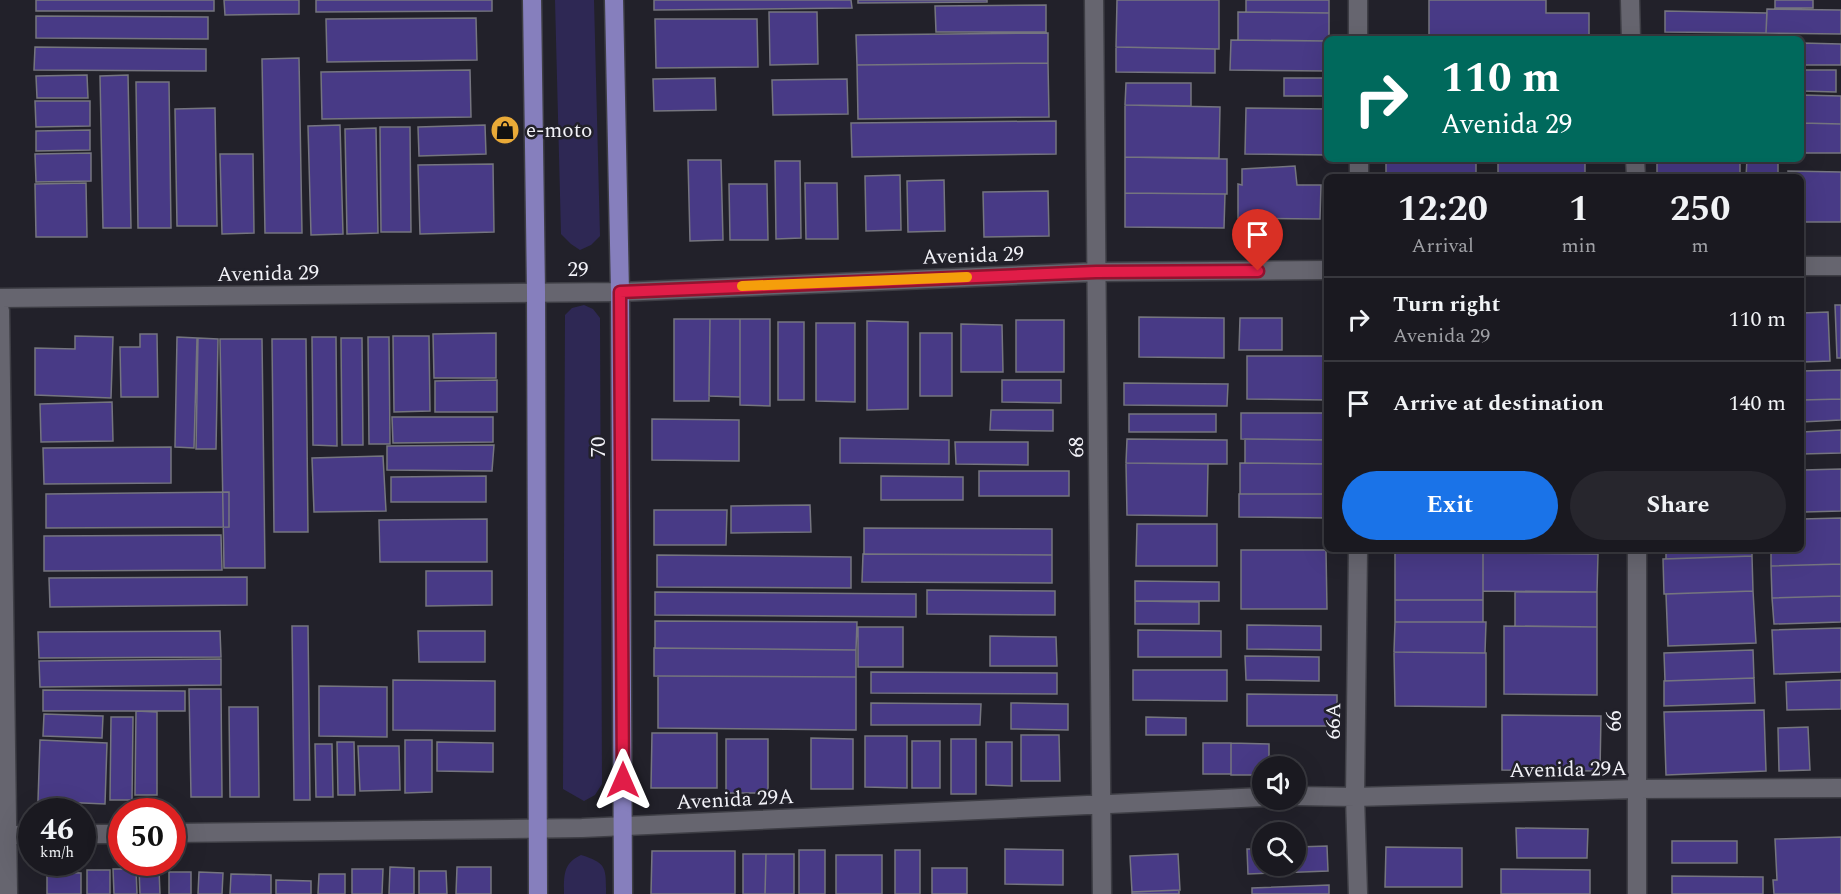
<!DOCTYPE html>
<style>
body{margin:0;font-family:Spectral,serif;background:#27262d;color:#f1f3f6;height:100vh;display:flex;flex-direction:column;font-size:22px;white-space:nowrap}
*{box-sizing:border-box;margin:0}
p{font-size:20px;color:#9fa0a5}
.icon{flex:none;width:33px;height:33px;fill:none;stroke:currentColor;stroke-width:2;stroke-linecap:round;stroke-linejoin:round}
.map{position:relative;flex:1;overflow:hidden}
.drawer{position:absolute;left:1324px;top:174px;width:480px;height:378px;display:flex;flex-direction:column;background:#1a1920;border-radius:9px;box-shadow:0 6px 24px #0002,0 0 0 2px #38383e}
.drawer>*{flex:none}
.hud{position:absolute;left:1324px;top:36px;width:480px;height:126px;border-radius:9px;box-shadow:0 6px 24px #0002,0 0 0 2px #38383e;background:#00695c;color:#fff;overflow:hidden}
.buttons{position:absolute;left:1252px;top:756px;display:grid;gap:12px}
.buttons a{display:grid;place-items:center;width:54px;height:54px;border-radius:50%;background:#1a1920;box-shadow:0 6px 24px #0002,0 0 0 2px #38383e;font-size:30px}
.speed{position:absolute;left:18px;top:798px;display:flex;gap:12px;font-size:30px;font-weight:700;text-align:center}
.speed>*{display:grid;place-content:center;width:78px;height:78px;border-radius:50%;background:#1a1920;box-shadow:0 6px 24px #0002,0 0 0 2px #38383e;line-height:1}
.speed small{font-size:15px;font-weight:400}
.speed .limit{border:9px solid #d22;background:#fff;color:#111}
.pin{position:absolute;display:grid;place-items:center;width:51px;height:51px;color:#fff;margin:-62px -26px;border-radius:50% 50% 50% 0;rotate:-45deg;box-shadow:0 0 6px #0007}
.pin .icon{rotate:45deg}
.me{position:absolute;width:66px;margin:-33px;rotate:0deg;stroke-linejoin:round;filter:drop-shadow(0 0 4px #0008)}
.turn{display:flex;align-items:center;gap:21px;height:126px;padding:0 18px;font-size:27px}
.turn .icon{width:78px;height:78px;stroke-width:2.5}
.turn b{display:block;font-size:42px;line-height:51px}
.eta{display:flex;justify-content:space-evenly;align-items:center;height:102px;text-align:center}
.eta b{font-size:36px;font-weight:700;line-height:42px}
.action{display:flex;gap:12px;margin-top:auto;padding:12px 18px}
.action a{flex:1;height:69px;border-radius:36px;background:#1a73e8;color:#fff;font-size:24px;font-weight:700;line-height:69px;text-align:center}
.action a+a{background:#27262d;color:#f1f3f6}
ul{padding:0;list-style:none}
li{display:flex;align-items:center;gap:18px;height:84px;padding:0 18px;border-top:2px solid #38383e}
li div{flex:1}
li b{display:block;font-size:22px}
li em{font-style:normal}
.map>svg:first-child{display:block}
.green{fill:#2e2854}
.building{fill:#483a86;stroke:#75757f;stroke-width:1.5}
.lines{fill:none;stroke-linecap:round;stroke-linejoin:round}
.minor-casing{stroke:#3e3e45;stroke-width:21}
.major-casing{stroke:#3e3e45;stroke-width:21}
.minor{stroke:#66656f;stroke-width:18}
.major{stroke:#867fbd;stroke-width:18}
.route-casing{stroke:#92132f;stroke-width:15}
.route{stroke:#e11d48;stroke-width:10}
.slow{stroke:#f59e0b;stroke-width:10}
.labels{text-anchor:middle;stroke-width:5;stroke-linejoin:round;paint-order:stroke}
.poi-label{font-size:21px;fill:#f2f2f8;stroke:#22212a;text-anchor:start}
.street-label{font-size:21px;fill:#f2f2f8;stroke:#22212a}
</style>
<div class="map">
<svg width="1841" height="894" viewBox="0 0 1841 894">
<rect width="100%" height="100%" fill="#22212a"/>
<path class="green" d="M555 0H594L600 236 591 245 580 250 571 244 561 234Z
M584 305 593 309 600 318 602 784 595 795 584 801 563 789 565 315 572 308Z
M581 855C607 863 606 868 606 894H564C564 876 563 863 581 855Z"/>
<path class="building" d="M36 0H214V11H36Z
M224 0H299V14L225 15Z
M316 0H492V11L316 12Z
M654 0H851L852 8 654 10Z
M858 0H987V2L858 3Z
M1117 0H1219V49L1116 47Z
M1246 0H1329V13L1246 12Z
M1429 0H1546V13H1589V39H1429Z
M1775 0H1813V8H1775Z
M1046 5V32H936L935 6Z
M1767 9 1841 10V34L1766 33Z
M1665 11 1767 13 1766 33 1665 32Z
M769 12H817L818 64 770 65Z
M1238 12 1329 13V39L1328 41 1238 40Z
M36 16 208 17V39L36 38Z
M476 18 477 60 327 62 326 19Z
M655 19H757L758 67 656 68Z
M1048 33V63L857 65 856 35Z
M1231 40 1328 41V71L1230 70Z
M1802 43 1841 44V65H1802Z
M35 47 206 49V71L34 70Z
M1116 47 1215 49V73L1116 72Z
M299 58 302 233H265L262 59Z
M1048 63 1049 117 858 119 857 65Z
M470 70 471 117 322 119 321 72Z
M1802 70H1836V92L1802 91Z
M87 75 88 98H37L36 76Z
M128 75 131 228H103L100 76Z
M715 78 716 110 654 111 653 79Z
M1284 78H1325V96H1284Z
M847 79 848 114 773 115 772 80Z
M136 82H169L171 228H138Z
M1126 83H1191V106L1125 105Z
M1802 95 1841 96V124L1802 123Z
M35 101H90V126L36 127Z
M1125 105 1220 107 1219 158 1125 157Z
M215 108 217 226H177L175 109Z
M1246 108 1328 109V155L1245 154Z
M1056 121V154L852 157 851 123Z
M1802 123 1841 124V153H1802Z
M340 125 343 234 311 235 308 126Z
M485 125 486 154 419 156 418 127Z
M380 127H410L411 232H381Z
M376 128 378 233 347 234 345 129Z
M90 130V150L36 151V131Z
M91 153V181L36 182 35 154Z
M220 154H253L254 233 222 234Z
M1125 157 1227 159V194L1125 193Z
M1386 159H1476V177H1386Z
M1498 159H1585V177H1498Z
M1657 159H1740V177H1657Z
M1747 159H1778V177H1746Z
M688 160H721L723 240 690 241Z
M775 161H800L801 238 776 239Z
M493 164 494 232 420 234 418 165Z
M1295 166 1297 185H1321L1320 219 1238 218V184L1242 185V169Z
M1788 171 1841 172V222H1802V177H1788Z
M900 175 901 230 866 231 865 176Z
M944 180 945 231 908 232 907 181Z
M86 183 87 237H36L35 184Z
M805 183H837L838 239H806Z
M729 184H767L768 240H730Z
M1048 191 1049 236 984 237 983 192Z
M1125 193 1225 194 1224 228 1125 227Z
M1835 305H1841V358H1837Z
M1828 312 1830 361 1803 362 1802 313Z
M1139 317 1224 318V358L1139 357Z
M1240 318H1282V350H1239Z
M674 319H710L709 401H674Z
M710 319H740V397L709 396Z
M740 319H770V406L740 405Z
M1016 320H1064V372H1016Z
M867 321 908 322V409L867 410Z
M778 322H804V400H778Z
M816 323H855V402L816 401Z
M961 324 1002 325 1003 372H961Z
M496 333V378H434L433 334Z
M920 333H952V396H920Z
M140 334H157L158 397H121L120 347H140Z
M75 336 113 337 111 398 35 395V348L75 349Z
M393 336H429L430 411 394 412Z
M177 337 197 338 194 448 175 447Z
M312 337H336L337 446 313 445Z
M368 337H389L390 444H369Z
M198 338 218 339 216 449H196Z
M341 338H362L363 445H342Z
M220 339H262L265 568H224Z
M272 339H306L308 532H274Z
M1247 356H1328V400L1247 399Z
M1841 370V399L1802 400V371Z
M497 380V412H435V381Z
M1002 380H1061V403L1002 402Z
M1124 383 1228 384 1227 406 1124 405Z
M1841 399V420L1802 422V400Z
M112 402 113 441 41 442 40 404Z
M991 410H1053V431L990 430Z
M1241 413H1328V440L1241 439Z
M1129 414H1216V432H1129Z
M392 417H493V442L393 443Z
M652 419 739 420V461L652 460Z
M1841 430V453L1802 454V432Z
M840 438 949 440V464L840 463Z
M1127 439 1227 440V464L1126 463Z
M1245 439 1328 440V464L1245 463Z
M955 442H1028V465L956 464Z
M494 445 492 471 387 470V446Z
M171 447V483L44 484 43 448Z
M383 456 386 511 314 512 312 458Z
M1126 463 1208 464 1207 516 1127 515Z
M1240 463 1328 464V494H1240Z
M1841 469V511L1805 512 1803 470Z
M979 471H1069V496H979Z
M486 476V502H391V477Z
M881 476 963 477V500H881Z
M229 492V527L46 528V494Z
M1239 494H1328V518L1239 517Z
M810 505 811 532 731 533V506Z
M654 510H727L726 545H654Z
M1841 518V564L1771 566V549H1802V519Z
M487 519V562H380L379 520Z
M1137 524H1217V566H1136Z
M864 528 1052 529V555L864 554Z
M221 535 222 570 44 571V536Z
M1666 549H1752V556L1666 559Z
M1241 550H1326L1327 609H1241Z
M1395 552 1483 553V600H1395Z
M1483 553 1598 554 1597 592 1483 591Z
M863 554 1052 555V583L862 582Z
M657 555 851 557V588L657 587Z
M1752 556 1753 591 1664 594 1663 559Z
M1841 564V596L1772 598 1771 566Z
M426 571H492V605L426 606Z
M247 577V605L50 607 49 578Z
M1135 581 1219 582V601H1135Z
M927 590 1055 591V615L927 614Z
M1753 591 1756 643 1668 646 1666 594Z
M655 592 916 594V617L655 615Z
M1515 592H1597V627L1515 626Z
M1841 596V622L1774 624 1772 598Z
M1395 600H1483V622H1395Z
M1135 601 1199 602V624H1135Z
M655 621 857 622 856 650 655 648Z
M1395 622H1486L1485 653 1394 652Z
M1247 625 1321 626V650L1247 649Z
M292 626H308L310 800H294Z
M1504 626 1597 627V695L1504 694Z
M858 627H903V667H858Z
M1841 628V672L1774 674 1772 630Z
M1138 630 1221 631V657H1138Z
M220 631 221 657 39 658 38 632Z
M418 631H485V662H419Z
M990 636 1056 637 1057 666H990Z
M654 648 856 650V677L654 676Z
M1753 650 1754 678 1665 681 1664 653Z
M1394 652 1486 653V707L1395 706Z
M1245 656 1319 657V681L1246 680Z
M221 659V685L40 687 39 661Z
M1133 670H1227V701L1133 700Z
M871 672 1057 673V694L871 693Z
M658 676 856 677V730L658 728Z
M1754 678 1755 703 1664 706V681Z
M393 680 495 681V731L393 730Z
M1841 680V709L1787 710 1786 682Z
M319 686 387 687V737L319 736Z
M189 689H221L222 797H191Z
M43 690 185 691V711H43Z
M1247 694 1337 695V726H1247Z
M871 703 981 704 980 725H871Z
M1011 703 1068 704V730L1011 729Z
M229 707H258L259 797H230Z
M1764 710 1766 771 1666 775 1664 712Z
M136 711 157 712V795H135Z
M44 714 103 716 102 738 43 736Z
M1502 715 1601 716 1600 771 1502 770Z
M111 717H133L132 800H110Z
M1146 717 1186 718V735H1146Z
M1808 727 1810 770 1779 771 1778 728Z
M652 733H717V788H651Z
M1021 735H1059L1060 781H1021Z
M865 736H907V788L865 787Z
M811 738 853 739V789H811Z
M726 739H768V793H726Z
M951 739H976V794H951Z
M40 740 107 743 105 804 38 801Z
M405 740H432V792L405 793Z
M912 741H940V788H912Z
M337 742H354L355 795H338Z
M437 742 493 743V772L437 771Z
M986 742H1012V786L986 785Z
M1203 743H1231V774H1203Z
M1231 743 1269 744V766H1263V775H1231Z
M315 744H332L333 797H316Z
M358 746H399L400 790 360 791Z
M1516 828 1588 829 1587 858H1517Z
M1841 837V894H1774L1773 880H1777L1775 839Z
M1672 841H1737V863H1672Z
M1327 846 1328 871 1248 874 1247 849H1263V866H1296V847Z
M1386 847 1462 848V887H1385Z
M1005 849 1063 850V885L1005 884Z
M799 850H825V894H799Z
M895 850H920V894H895Z
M652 851H735V894H651Z
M743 854H766L765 894H743Z
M766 854H794V894H765Z
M1178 854 1180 890 1132 892 1130 856Z
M836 855H882V894H836Z
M390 867 414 868V894H389Z
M457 867H491V894H456Z
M932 868H967V894H932Z
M113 869H136L137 894H114Z
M139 869H159L160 894H140Z
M352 869H383L382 894H352Z
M1501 869 1590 870V894H1501Z
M87 870H110V894H87Z
M419 871H446L447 894H419Z
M47 872 81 873V894H47Z
M169 872H191V894H169Z
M199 872 223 873 222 894H198Z
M231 874 271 875V894H230Z
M319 874H345V894H318Z
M1672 876 1763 877V894H1672Z
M276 880 311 881V894H276Z
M1329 885V894H1252V888Z
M1179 890V894H1132V892Z"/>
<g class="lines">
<g class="minor-casing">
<path id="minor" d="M1094 0 1102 894
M1358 0V39
M1630 0 1631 39
M1359 159V177
M1635 159 1636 177
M1802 266H1841
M0 298 620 292 1096 272 1328 270
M0 310 8 894
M1358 549 1355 797 1358 894
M1296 796 1355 797 1636 789 1841 788
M172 833 582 828 1263 797
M82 834H122
M0 835H32
M1637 894V549"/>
</g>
<g class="major-casing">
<path id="major" d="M532 0 536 292 538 894
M614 0 620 292 623 894"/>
</g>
<use href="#minor" class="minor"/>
<use href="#major" class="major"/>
</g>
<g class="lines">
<g class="route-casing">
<path id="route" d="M623 780 620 292 1096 272 1258 271"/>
</g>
<use href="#route" class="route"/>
<path class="slow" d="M742 286 967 277"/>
</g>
<defs>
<g id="shop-disc" transform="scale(1.5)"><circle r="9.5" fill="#e9aa38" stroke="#22212a"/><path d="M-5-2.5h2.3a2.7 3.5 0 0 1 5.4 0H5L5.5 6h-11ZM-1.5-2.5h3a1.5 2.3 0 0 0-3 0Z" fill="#111"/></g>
</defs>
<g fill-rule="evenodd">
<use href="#shop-disc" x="505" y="130"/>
</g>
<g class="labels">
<g class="poi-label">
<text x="526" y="137">e-moto</text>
</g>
<g class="street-label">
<text transform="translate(973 255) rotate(-2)" y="7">Avenida 29</text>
<text x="578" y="276">29</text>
<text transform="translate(268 273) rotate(-1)" y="7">Avenida 29</text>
<text transform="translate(598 447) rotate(-90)" y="7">70</text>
<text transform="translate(1076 447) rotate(-91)" y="7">68</text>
<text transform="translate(1333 721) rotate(-89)" y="7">66A</text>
<text transform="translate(1614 721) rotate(-90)" y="7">66</text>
<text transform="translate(1568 769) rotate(-1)" y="7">Avenida 29A</text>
<text transform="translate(735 799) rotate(-3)" y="7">Avenida 29A</text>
</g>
</g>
</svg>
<div class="buttons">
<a><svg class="icon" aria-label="sound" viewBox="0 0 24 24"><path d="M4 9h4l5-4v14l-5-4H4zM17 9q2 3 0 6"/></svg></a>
<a><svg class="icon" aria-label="search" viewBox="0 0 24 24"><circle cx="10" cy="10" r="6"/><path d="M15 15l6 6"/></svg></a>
</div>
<div class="speed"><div>46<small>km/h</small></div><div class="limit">50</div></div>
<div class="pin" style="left:1258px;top:271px;background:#d93025"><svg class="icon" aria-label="arrive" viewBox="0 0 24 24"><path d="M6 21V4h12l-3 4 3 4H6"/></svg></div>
<svg class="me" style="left:623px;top:780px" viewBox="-20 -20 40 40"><path d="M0-17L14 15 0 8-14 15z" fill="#e11d48" stroke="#fff" stroke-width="4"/></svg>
<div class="hud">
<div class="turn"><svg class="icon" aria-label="right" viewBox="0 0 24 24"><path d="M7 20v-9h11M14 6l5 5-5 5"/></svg><div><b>110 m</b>Avenida 29</div></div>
</div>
<section class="drawer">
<div class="eta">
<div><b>12:20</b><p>Arrival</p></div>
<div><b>1</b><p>min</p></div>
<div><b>250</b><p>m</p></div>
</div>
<ul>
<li><svg class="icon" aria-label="right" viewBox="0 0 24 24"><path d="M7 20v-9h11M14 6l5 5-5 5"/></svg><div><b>Turn right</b><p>Avenida 29</p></div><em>110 m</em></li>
<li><svg class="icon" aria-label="arrive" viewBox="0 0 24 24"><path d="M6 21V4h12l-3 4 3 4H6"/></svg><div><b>Arrive at destination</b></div><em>140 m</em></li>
</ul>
<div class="action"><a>Exit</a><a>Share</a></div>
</section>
</div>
